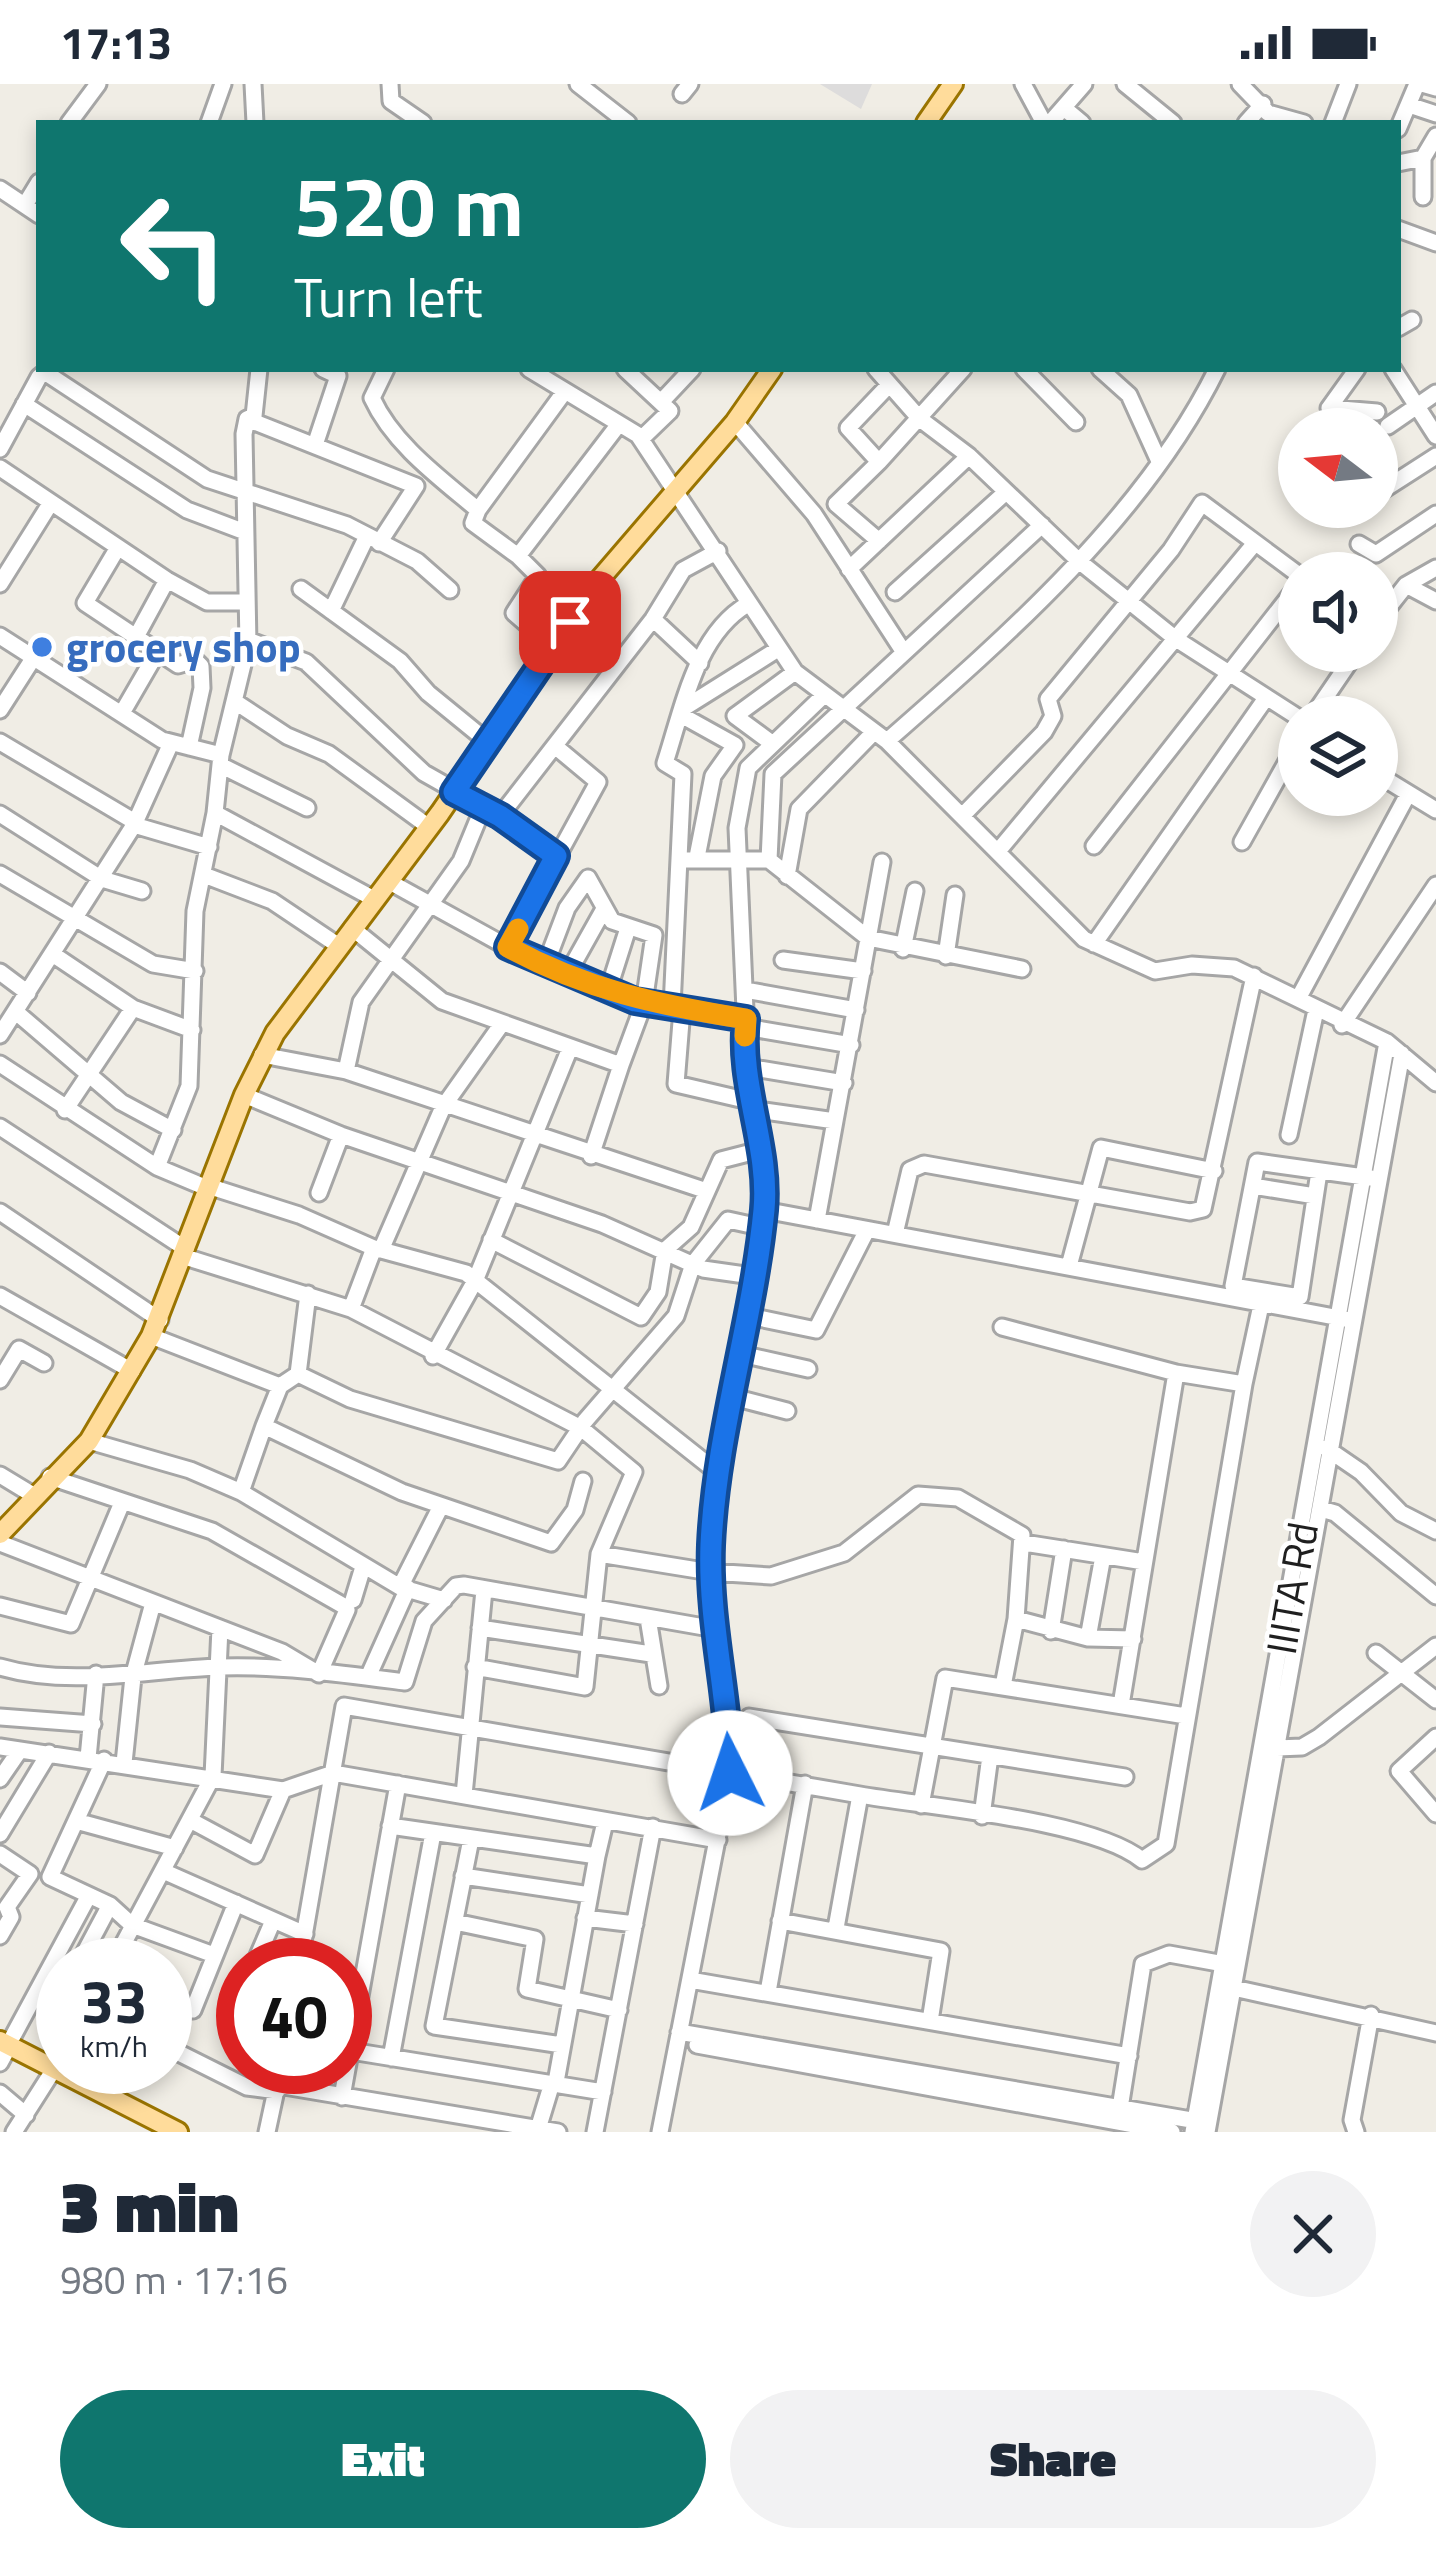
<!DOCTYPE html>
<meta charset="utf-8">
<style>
body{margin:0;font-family:"Titillium Web",sans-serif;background:#f2f2f3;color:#1f2937;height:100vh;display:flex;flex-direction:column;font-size:45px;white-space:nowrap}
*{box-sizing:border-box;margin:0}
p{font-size:39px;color:#747a83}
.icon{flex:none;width:66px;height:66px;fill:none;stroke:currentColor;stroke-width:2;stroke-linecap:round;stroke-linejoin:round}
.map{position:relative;height:2048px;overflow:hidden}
.panel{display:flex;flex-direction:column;background:#fff;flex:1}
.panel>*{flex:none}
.guide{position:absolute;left:36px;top:36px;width:1365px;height:252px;border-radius:0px;box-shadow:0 6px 18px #0003;background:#0f766e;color:#fff;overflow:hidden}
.needle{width:78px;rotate:286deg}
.fabs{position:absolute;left:1278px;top:324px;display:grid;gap:24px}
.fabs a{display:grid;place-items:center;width:120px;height:120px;border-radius:50%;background:#fff;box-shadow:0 6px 18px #0003;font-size:60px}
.speed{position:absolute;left:36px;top:1854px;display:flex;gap:24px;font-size:60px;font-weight:700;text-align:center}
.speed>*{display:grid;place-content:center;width:156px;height:156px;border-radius:50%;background:#fff;box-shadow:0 6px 18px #0003;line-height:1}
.speed small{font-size:30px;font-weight:400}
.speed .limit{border:18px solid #d22;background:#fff;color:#111}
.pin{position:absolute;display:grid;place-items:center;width:102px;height:102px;color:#fff;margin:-51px;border-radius:24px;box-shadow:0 6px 18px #0006}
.me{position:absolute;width:132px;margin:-66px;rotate:356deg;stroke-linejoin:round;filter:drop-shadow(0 0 9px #0008)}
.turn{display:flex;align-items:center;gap:42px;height:252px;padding:0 60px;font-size:54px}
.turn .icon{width:156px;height:156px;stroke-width:2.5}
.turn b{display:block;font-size:84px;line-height:102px}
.round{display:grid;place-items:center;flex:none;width:126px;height:126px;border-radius:63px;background:#f2f2f3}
.head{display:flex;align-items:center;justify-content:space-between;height:204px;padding:0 60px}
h1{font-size:72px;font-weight:800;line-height:90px}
.cta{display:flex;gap:24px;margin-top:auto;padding:24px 60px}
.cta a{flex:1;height:138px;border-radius:72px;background:#0f766e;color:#fff;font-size:48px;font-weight:800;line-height:138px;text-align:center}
.cta a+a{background:#f2f2f3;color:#1f2937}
.status{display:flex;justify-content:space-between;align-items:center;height:84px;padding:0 60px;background:#fff;direction:ltr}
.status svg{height:33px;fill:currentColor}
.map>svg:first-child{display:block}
.residential{fill:#dddcdc}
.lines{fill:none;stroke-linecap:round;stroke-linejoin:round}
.minor-casing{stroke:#a6a6a6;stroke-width:21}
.major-casing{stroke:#9a7400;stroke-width:24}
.minor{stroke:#fff;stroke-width:15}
.major{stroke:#ffdc9b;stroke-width:18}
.route-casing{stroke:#114b97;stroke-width:30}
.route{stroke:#1a73e8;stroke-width:21}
.slow{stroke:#f59e0b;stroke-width:21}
.shop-dot{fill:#3f7fe0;stroke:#fff;stroke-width:4.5}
.labels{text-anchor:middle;stroke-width:9;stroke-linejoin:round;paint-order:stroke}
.shop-label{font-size:42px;font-weight:bold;fill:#366cbe;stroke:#fff;text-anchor:start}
.street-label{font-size:42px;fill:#1f1f1f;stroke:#fff}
</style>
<div class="status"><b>17:13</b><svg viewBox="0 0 49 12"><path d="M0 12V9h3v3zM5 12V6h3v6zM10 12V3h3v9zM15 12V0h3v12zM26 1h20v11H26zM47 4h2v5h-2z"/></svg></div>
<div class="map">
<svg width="1436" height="2048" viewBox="0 0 1436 2048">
<rect width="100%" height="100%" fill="#f0ede5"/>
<path class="residential" d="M820 0H872L861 25Z"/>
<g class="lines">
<g class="minor-casing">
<path id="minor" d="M253 0 255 39
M390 0 391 17 423 39
M578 0 628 39
M1023 0 1044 39
M1125 0 1173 39
M1240 0 1268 29 1304 39
M1422 0 1436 4
M682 10 690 0
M1409 21 1436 30
M1064 24 1082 39
M69 39 98 0
M209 39 223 0
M1050 39 1084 0
M1246 39 1263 20
M1333 39 1348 0
M1398 45 1417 0
M1398 79 1423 74
M0 105 39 131
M1423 113V74L1436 52
M25 121 39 98
M1398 145 1436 159
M1398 244 1412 236
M386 285 372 314C393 360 440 394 478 426L565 307
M529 285 638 351 795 588 887 657 1084 855 1155 887 1192 881 1234 884 1387 958 1436 999
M625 285 670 327 641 355
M876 285 920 335 969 372 1080 478 1176 555 1299 634
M1024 285 1076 338
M1100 285 1129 311 1158 375
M1393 285 1436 352
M46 289 207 395 347 441 417 477 450 506
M661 318 692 285
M24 320 187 426 245 448
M1329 324 1377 328
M1329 324 1357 285
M247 335 416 402 379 459
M735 338 814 430 903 567
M1388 342 1436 309
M315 361 338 292 323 285
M0 365 39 293 49 285
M879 378 963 285
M0 384 167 496 207 518H247
M1377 410 1436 372
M478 426 473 439 518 472 619 340
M879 457 836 420 879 378 848 344 887 303
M1359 460 1376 470 1436 430
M117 465 85 519 178 581 195 576 201 582 202 604 189 663
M518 472 538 492 514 529 553 563
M849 485 969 372
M0 500 50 420
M1406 501 1436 517
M301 505 400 577 428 609 488 658
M895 508 1006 408
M331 527 367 452
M653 535 700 579
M1377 538 1406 501 1436 484
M0 552 162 656 221 671
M136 553 167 496
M248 556 306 578 424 689 500 732 555 772
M237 619 287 652 329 670 429 743
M684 624 778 565
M0 626 34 573
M122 629 158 567
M681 631 735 661 713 692 697 773
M1312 633 1357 567
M887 657C1008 551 1145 431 1217 285
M0 658 135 738
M773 660 735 632 795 588
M220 681 307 724
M1377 690 1436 726
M215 729 374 815
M0 730 102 795 142 807
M964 730 1044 648 1053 632 1048 615 1171 466 1202 419 1299 491
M500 732 653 535 683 486 718 467
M134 741 209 763
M1242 758 1299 656
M1094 762 1299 500
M999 766 1255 459
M679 776H769L868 854 1022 885
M769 776 773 690 1042 441
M0 790 153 880 195 887
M204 791 272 817 339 862
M787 792 799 725 874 648
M388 797 540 881 635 917 746 935
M352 844 442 917 621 981 591 1072
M1094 860 1266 614
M508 863 598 698 556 663
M903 865 915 807
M54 871 133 924 192 946
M946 872 955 811
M783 876 863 887
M545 882 567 824 588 794 612 837 654 851 644 919 621 981
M0 888 28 909
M567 891 604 825
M745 906 856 926
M608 907 628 844
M1299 913 1407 712
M672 923 683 690 665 679C683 624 696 550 748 520
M682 925 676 1000 749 1017
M16 928 121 1018 173 1046
M1342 941 1436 801
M745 943 851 961
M0 951 134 741 171 659
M262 971 346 987 707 1107
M0 980 157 1083 207 1104
M747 983 844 999
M346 987 361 918 461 777 482 726
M244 1011 341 1051 602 1140 703 1185 752 1192
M751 1025 835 1037 882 778
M65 1026 133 924
M0 1043 186 1165
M1289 1051 1316 926
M157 1083 189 1002 195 827 215 729 221 671 248 560 244 350 247 335 254 332 259 285
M1319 1088 1300 1213 1233 1202 1257 1078 1371 1094
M208 1102 299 1131 374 1164 466 1189 717 1388
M1253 1102 1315 1112
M319 1109 341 1051
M764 1126 1345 1235
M0 1128 160 1236
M817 1136 835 1037
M895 1150 910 1086 924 1080 1190 1128 1203 1125 1254 892
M491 1156 641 1233 658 1208 665 1166 691 1143 721 1076 760 1066
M381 1166 443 1023 501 941
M182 1172 351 1225 581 1344 634 1388 599 1470 585 1603 475 1583
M1069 1182 1101 1064 1214 1087
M0 1212 132 1287
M351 1225 374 1164
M749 1232 816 1246 867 1146
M1002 1243 1176 1289 1244 1300 1261 1221
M151 1252 280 1302 298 1290 350 1315 558 1377 585 1337 676 1232 693 1180 728 1136 760 1143
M741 1270 808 1285
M433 1272 475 1197 570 964
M298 1290 308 1210
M0 1296 19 1265 44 1279
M280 1302 264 1342 402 1408 551 1459 575 1426 583 1397
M733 1313 787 1327
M89 1357 190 1386 241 1408 400 1503 444 1516
M1326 1364 1361 1388 1401 1429 1436 1447
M0 1391 33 1411
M241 1408 264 1342
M1321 1425 1335 1429 1436 1512
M0 1459 282 1568 319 1590 347 1526 342 1521 212 1447 50 1393
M1024 1459 1144 1478
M599 1470 710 1488 771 1492 844 1469 918 1411 958 1414 1022 1451 1016 1535 1003 1602
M400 1503 441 1422
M353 1516 363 1483
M0 1522 71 1540 121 1421
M648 1534 659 1602
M1016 1535 1088 1554 1133 1555
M480 1544 651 1570
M1051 1547 1064 1465
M1088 1554 1103 1472
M1376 1569 1436 1616
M0 1583C71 1604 148 1585 220 1583 281 1581 344 1590 405 1598L424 1537 456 1502 464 1501 704 1543
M368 1593 408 1504
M1121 1621 1176 1289
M0 1633 93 1640
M749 1633 1125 1693
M1436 1653 1399 1687 1436 1730
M0 1663 283 1706 333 1689 718 1756
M1277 1664 1302 1663 1319 1653 1436 1562
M88 1674 96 1590
M104 1676 50 1793 110 1821 132 1841 214 1871
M124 1679 133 1593 153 1519
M0 1695 20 1666
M464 1711 484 1506
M921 1721 945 1594 1186 1632
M982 1732 990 1672
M190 1736 255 1771 283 1706
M76 1737 175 1764
M390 1742 597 1772 605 1738
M0 1750 49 1669
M471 1755 434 1942 562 1961
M0 1770 30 1790 7 1823 11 1833 0 1852
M163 1787 305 1850
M463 1792 590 1811
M585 1834 635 1840
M780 1837 941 1867 930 1937
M455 1838 535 1855 527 1905 619 1926
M836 1844 860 1711C929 1723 1093 1736 1142 1776L1166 1760 1244 1300
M78 1881 110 1821
M112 1881 213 1692 220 1544
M254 1881 272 1839
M299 1881 344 1622 860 1711
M690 1896 1129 1972
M1229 1903 1436 1949
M39 1907 63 1920
M768 1908 805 1700
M243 1911 229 1949 243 1956
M165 1914 193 1926 236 1819
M679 1948 1203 2038
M13 1952 88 1813
M697 1961 1172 2048
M165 1962 247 2003 277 2007
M351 1967 603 2008
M391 1974 433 1749
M0 1979 6 1968
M556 1998 597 1772
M278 2001 558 2048
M0 2009 26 2031
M342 2013 398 1700
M1120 2024 1143 1880 1169 1870 1224 1880
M538 2045 552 1999
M14 2048 63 1971
M267 2048 281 1983
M595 2048 653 1743
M660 2048 730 1689V1647L712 1549 711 1456 717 1388 752 1217 764 1126 760 1066 749 1017 737 744 748 684 822 613
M1193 2048 1387 958
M1207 2048 1402 970
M1356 2048 1352 2036 1371 1931"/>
</g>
<g class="major-casing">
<path id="major" d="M926 39 953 0
M0 1450 89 1357 151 1252 244 1011 275 949 440 729 599 496 735 338 772 285
M0 1957 178 2048"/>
</g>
<use href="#minor" class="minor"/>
<use href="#major" class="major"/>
</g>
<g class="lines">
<g class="route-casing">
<path id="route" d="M570 538 454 708 500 732 556 772 508 863 635 917 746 935C738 1000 770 1062 764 1126 753 1239 716 1348 711 1461 708 1539 729 1612 730 1689"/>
</g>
<use href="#route" class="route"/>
<path class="slow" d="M518 845 508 863C587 906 658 921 746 935L745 952"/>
</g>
<circle class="shop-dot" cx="42" cy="563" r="12"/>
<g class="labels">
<g class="shop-label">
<text x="66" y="578">grocery shop</text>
</g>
<g class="street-label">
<text transform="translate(1292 1504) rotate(-80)" y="15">IIITA Rd</text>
</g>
</g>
</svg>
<div class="fabs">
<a><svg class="needle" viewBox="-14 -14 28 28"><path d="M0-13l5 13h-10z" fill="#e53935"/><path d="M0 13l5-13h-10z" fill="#747a83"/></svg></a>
<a><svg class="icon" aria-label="sound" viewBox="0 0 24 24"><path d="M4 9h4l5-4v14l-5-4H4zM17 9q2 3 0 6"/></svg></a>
<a><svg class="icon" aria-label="layers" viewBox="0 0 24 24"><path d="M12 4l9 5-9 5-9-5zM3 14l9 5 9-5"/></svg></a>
</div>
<div class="speed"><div>33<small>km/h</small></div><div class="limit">40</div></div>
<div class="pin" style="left:570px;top:538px;background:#d93025"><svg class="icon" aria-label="arrive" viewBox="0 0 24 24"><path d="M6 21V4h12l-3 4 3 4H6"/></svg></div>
<svg class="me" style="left:730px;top:1689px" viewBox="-20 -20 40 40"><circle r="19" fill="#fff"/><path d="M0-13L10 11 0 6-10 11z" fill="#1a73e8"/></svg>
<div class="guide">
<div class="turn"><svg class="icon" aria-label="left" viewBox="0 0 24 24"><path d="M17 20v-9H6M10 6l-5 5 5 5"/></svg><div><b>520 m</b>Turn left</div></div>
</div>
</div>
<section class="panel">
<div class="head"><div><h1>3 min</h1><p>980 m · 17:16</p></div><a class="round"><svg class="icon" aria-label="close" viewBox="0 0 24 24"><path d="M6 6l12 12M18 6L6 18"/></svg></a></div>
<div class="cta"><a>Exit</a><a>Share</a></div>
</section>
